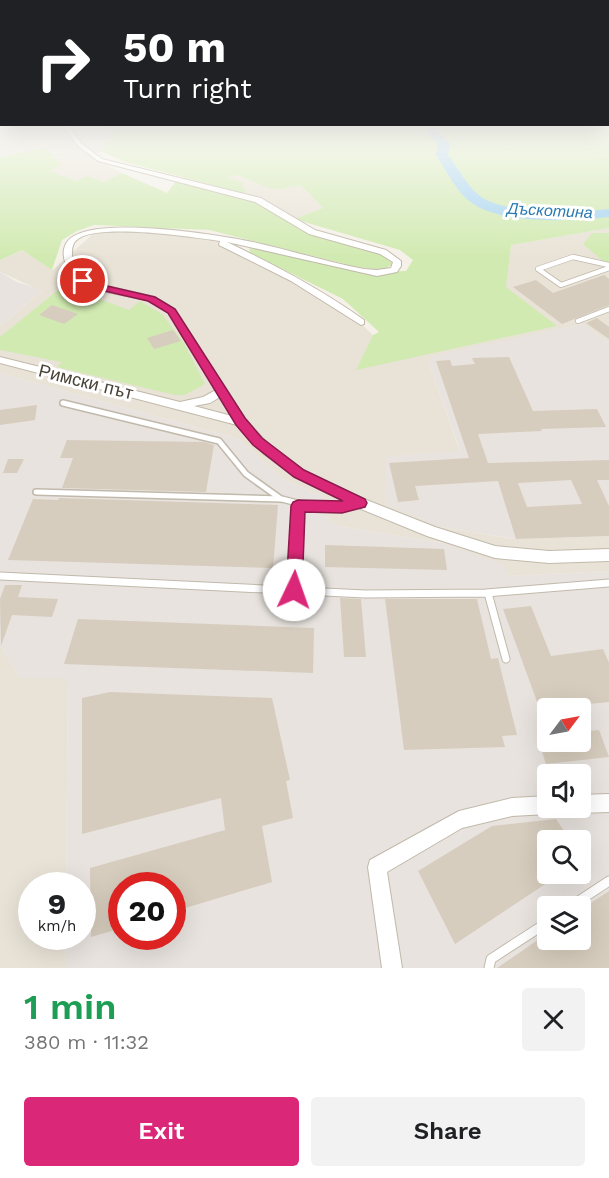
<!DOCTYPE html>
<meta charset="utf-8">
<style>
body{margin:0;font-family:"Work Sans",sans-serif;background:#f2f2f2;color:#202124;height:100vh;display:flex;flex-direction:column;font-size:22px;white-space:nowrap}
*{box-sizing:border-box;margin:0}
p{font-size:20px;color:#757577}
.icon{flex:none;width:33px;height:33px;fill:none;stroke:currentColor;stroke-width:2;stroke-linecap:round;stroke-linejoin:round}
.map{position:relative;height:968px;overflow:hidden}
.details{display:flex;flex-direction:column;background:#fff;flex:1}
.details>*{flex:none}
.top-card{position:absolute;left:0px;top:0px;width:609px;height:126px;box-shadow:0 6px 24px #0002;background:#202124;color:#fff;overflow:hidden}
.needle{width:39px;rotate:58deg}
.tools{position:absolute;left:537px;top:698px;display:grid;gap:12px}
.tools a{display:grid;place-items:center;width:54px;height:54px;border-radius:6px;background:#fff;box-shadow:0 6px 24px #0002;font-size:30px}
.speed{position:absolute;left:18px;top:872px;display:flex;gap:12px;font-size:30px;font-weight:700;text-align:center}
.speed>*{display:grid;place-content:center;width:78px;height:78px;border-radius:50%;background:#fff;box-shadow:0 6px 24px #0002;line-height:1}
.speed small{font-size:15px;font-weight:400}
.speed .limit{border:9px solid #d22;background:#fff;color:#111}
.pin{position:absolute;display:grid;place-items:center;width:51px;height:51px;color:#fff;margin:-26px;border:3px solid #fff;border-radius:50%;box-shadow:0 2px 6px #0007}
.me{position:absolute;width:66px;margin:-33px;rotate:3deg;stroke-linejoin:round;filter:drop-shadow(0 0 4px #0008)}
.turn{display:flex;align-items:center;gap:21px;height:126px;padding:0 24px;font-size:27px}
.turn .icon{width:78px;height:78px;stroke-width:2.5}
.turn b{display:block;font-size:42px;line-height:51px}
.round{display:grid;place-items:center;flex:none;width:63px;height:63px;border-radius:6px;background:#f2f2f2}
.head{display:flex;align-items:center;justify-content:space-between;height:102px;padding:0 24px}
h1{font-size:36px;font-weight:600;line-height:45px;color:#1e9e55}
.primary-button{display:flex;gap:12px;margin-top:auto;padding:12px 24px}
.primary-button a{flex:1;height:69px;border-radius:6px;background:#db2777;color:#fff;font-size:24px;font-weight:600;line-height:69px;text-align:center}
.primary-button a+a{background:#f2f2f2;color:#202124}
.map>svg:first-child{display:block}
.residential{fill:#e9e3d7}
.industrial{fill:#e8e3de;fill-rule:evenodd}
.green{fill:#d1eab1}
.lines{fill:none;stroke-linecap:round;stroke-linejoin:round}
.river{fill:#a5d4f3;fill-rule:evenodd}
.building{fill:#d7cdbe;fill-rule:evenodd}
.service-far3-casing{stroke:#c1b9ab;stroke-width:6}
.service-far2-casing{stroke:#c1b9ab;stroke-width:8}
.service-far1-casing{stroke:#c1b9ab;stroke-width:9}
.service-casing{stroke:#c1b9ab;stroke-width:11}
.minor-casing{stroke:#c1b9ab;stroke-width:2}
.service-far3{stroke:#fff;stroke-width:4.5}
.service-far2{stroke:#fff;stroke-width:5}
.service-far1{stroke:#fff;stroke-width:7}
.service{stroke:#fff;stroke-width:9}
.minor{fill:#fff;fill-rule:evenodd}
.route{fill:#db2777;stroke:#8e194d;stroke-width:1.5}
.labels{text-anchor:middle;stroke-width:6;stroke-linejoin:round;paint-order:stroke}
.far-water-label{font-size:16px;font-style:italic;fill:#2b7ab2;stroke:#fff}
.street-label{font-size:18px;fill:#494237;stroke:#fff}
</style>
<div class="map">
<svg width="609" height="968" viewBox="0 0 609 968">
<rect width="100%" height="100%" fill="#f5f1e9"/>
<path class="residential" d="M0 123 101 125 112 133 110 140 102 143 111 146 91 157 122 173 104 182 86 176 76 181 48 171 61 165 53 157H0Z
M234 175 279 189 300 185 323 208 294 219 271 204 243 193 247 190 240 187 243 184 227 179Z
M609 228V233H592L609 263V343L582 324 428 361 460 452 440 527 515 539 609 536V571L507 576 444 543 337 526 326 516 325 497 283 479 239 439 0 373V326L42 291 0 272V260L22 250 53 270 95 232 115 230 211 237 253 258 352 315 373 335 357 369 556 326 505 287 511 245Z
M0 645 20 678H68L66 885H32V936H66L65 968H0Z"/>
<path class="industrial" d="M0 272 17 282 43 290 0 326Z
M583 324 609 343V536L516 539 440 527 385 505 386 456 460 451 428 361 431 356Z
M0 373 239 439 283 479 325 497 326 516 337 526 444 543 502 564 507 576 609 571V968H65L66 936H82V885H66L68 678H20L0 645ZM548 708H580V741H548ZM548 774H580V807H548ZM548 840H580V873H548ZM122 885H172V936H122ZM548 906H580V939H548Z"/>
<path class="green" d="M101 125H595L609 129V228L511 245 506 287 557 326 356 370 373 335 379 332 343 299 250 253 249 245 372 272 406 271 413 260 400 250 294 219 323 208 300 185C294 186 287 188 280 189 265 190 249 177 234 175L228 178 244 183 241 187 247 190 243 193 125 162 100 151 109 147 101 144 110 140 111 133Z
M45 148 62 165 49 171 76 181 86 176 104 182 122 173 167 193 177 180 264 204 316 236 387 256 393 264 383 270 357 267 209 230 94 225 77 231 62 240 52 270 22 250 0 260V157Z
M592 233H609V263L603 261 583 244Z
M63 286 129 310 140 301 162 314 184 343 205 384 185 395H175L57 367 62 362 0 350V337Z"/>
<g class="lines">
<path class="river" d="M427 124H438L437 131 450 143 448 155C458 168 467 186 480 196 504 215 578 212 609 209V217C572 221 504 225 472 203 457 193 446 170 436 155L438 144 425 132Z"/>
</g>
<path class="building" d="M604 275 609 279V305L562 324 513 287 536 280 553 293Z
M52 305 78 314 64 324 39 315Z
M597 318 609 327V339L586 323Z
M173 330 181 341 154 349 147 338Z
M509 357 533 411 597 409 606 427 541 429 542 431 478 434 488 463 609 460V480H597L609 506V536L516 539 498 481 415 486 419 500 398 502 389 463 469 458 436 361 450 360 452 366 475 364 472 358ZM571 480 582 504 527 507 518 483Z
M37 405 35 420 0 425V410Z
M67 440 204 442 214 445 206 492 62 488 73 458H60Z
M8 459H24L17 473H3Z
M59 498 278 505 273 568 8 560 33 499 58 500Z
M325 545 444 549 447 570 325 567Z
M5 585H22L18 597 58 599 52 617 12 615 1 646 0 599Z
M340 598 361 599 366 657H344Z
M385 599H477L491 659 498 658 517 735 502 736 505 747 404 750Z
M531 606 551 656 603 649 609 663V702L548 708 546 726 503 609Z
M78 619 314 628 313 673 64 664Z
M110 692 272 698 290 780 286 781 293 818 262 826 272 882 172 912V885H122V928L91 937 90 868 225 830 221 798 82 834V698Z
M599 730 609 757 546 764 542 752 553 750 550 741H580V732Z
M556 819 570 840H548V873H562L455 944 418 871 492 826Z
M609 891V968H497L548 933V939H580V910Z"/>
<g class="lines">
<g class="service-far3-casing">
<path id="service-far3" d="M609 265 573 257 538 269 561 285 609 268
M578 321 609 309"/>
</g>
<g class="service-far2-casing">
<path id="service-far2" d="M63 403 219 441 246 474 281 499
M36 492 282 499 305 505
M352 505 360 504"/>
</g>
<g class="service-far1-casing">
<path id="service-far1" d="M298 504 330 507 360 504
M0 576 365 594 486 593 609 583
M294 590 298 506
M488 593 506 659"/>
</g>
<g class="service-casing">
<path id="service" d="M571 906 609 881
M489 968 491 959 548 922"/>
</g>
<g class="minor-casing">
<path id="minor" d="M608 123H609V127L605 124Z
M61 124H67L82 144 102 159 261 198 315 230 386 250 401 261V266L397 272 377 276 227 242C275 265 321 289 364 320V324L361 325 291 281 219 245 220 241C192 237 99 223 78 239 72 243 72 249 72 255 73 269 83 277 94 283L155 297 175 309 245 419 272 448 303 471 364 499 435 527 495 546 549 551 609 549V561L549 563 495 558 427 536 356 507 295 477 264 454 237 425 0 363V357L180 402 203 397 216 390C205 372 194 354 182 336 178 329 174 318 168 312 143 289 94 301 72 275 65 266 60 252 67 242 86 213 220 235 253 242 290 250 326 262 364 269L377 270 391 268 393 262 380 254 309 234 255 202 98 161 78 146ZM220 397 232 416 194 406 210 403Z
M609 794V812L580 813 574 810 573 807H580V795Z
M548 796V807H556L554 811 548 814 512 816 462 828 387 872 402 968H382L368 867 370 860 459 811 512 798Z"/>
</g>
<use href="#service-far3" class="service-far3"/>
<use href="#service-far2" class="service-far2"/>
<use href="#service-far1" class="service-far1"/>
<use href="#service" class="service"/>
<use href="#minor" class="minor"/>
</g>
<linearGradient id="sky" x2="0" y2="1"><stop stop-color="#8dc1ec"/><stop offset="0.48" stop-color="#faf9f5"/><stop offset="1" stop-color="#faf9f5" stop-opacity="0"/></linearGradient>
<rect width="609" height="258" fill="url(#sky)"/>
<path class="route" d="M83 278 94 283 155 297 175 309 245 418 262 438 304 470 365 499 367 503 365 507 342 513 305 512 302 590 300 595 294 598 288 595 286 590 291 506 293 502 298 500 343 501 294 477 253 445 236 425 168 313 148 301 87 287 78 281Z"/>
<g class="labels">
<g class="far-water-label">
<text transform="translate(550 210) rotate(3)" y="6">Дъскотина</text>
</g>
<g class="street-label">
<text transform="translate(86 382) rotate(14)" y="6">Римски път</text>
</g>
</g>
</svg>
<div class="tools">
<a><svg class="needle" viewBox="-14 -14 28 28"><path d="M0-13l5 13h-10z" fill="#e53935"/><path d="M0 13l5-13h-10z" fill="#757577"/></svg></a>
<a><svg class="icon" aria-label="sound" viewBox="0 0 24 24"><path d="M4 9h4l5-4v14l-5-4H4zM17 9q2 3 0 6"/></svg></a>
<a><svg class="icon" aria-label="search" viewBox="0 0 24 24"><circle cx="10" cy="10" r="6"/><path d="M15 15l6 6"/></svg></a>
<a><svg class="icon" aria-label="layers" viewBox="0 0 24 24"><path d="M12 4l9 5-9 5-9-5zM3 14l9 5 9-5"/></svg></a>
</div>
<div class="speed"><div>9<small>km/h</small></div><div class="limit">20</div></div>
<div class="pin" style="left:83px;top:281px;background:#d93025"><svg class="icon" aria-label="arrive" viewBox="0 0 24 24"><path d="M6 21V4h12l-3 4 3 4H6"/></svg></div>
<svg class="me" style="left:294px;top:590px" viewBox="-20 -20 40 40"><circle r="19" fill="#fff"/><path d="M0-13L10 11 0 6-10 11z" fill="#db2777"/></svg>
<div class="top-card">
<div class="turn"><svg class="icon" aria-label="right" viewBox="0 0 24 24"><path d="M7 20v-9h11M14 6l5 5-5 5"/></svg><div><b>50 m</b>Turn right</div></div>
</div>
</div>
<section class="details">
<div class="head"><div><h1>1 min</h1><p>380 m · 11:32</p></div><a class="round"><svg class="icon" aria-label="close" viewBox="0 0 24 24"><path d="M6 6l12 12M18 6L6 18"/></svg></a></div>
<div class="primary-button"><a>Exit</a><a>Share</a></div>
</section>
